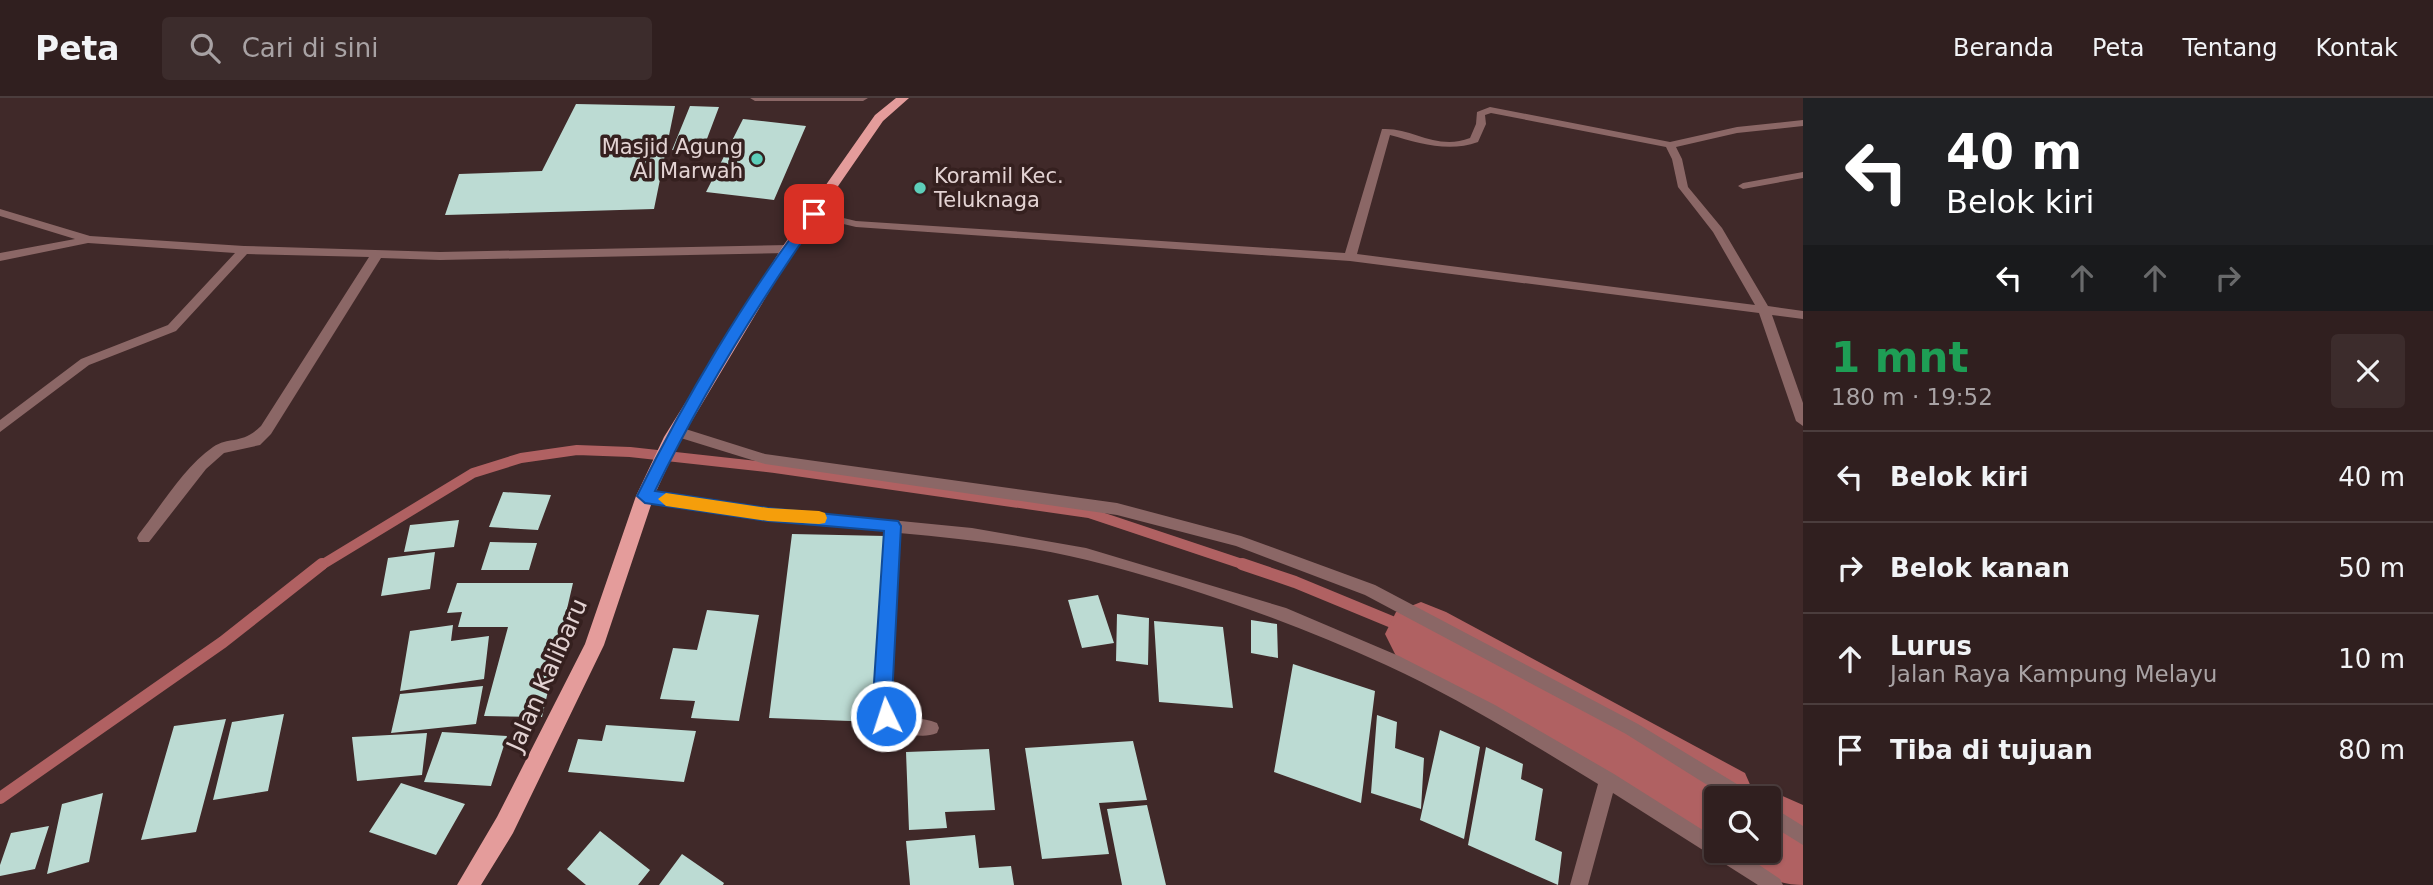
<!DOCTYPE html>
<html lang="id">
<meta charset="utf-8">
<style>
body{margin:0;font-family:"DejaVu Sans",sans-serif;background:#3c2c2c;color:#f1f3f6;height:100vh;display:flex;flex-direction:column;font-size:26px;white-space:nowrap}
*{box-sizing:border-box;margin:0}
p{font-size:23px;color:#a8a2a4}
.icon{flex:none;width:38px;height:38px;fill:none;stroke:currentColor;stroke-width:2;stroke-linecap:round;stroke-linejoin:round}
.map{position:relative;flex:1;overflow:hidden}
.panel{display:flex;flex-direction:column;background:#301f1f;width:630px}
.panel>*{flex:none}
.guide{background:#202124;color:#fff;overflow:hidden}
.tools{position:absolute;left:1704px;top:688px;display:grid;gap:14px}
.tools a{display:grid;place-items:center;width:77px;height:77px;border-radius:7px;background:#301f1f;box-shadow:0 2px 5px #0004,0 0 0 2px #4b3d3d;font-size:35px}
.pin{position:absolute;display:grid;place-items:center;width:60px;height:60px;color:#fff;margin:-30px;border-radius:14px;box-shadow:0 4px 10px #0006}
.me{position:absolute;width:77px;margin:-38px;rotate:356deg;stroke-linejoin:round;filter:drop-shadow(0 0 5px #0008)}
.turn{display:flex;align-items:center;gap:24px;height:147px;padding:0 28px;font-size:32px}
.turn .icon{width:91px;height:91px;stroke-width:2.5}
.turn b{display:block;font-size:49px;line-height:60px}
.lanes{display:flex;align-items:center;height:66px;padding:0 28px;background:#0003;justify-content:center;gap:35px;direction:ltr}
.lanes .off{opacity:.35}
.round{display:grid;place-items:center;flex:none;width:74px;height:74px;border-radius:7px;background:#3c2c2c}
.overview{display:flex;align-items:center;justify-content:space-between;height:119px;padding:0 28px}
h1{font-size:42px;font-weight:600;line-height:52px;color:#1e9e55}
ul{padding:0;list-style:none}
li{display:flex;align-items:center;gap:21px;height:91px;padding:0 28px;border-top:2px solid #4b3d3d}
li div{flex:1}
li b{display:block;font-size:26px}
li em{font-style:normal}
header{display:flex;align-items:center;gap:42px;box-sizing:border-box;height:98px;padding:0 35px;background:#301f1f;border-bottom:2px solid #4b3d3d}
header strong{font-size:33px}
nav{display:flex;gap:38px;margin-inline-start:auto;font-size:24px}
.search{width:490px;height:63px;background:#3c2c2c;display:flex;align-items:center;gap:18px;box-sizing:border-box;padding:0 24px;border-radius:7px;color:#a8a2a4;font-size:26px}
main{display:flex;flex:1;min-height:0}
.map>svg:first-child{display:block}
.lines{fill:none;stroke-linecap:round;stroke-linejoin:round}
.stream-far1{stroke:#b06162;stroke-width:10}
.stream{stroke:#b06162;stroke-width:12}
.river{fill:#b06162;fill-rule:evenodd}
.building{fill:#bcdbd3}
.minor{fill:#8b6766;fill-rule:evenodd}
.primary{fill:#e49c9b;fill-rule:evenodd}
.route{fill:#1a73e8;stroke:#114b97;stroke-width:2}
.slow{fill:#f59e0b}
.poi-dot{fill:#5dceb9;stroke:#35201f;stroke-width:2.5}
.labels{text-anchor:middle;stroke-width:7;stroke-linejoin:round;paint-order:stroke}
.far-poi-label{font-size:21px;fill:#e3d3d3;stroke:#35201f;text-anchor:end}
.street-label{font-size:24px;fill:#e3d3d3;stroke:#35201f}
</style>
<header>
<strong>Peta</strong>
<div class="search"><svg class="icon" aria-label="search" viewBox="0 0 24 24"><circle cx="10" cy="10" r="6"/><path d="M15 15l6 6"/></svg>Cari di sini</div>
<nav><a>Beranda</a><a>Peta</a><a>Tentang</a><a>Kontak</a></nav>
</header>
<main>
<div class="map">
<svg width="1803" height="787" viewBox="0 0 1803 787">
<rect width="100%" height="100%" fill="#402929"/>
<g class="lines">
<path class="stream-far1" d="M320 468 473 375 521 360 577 352 630 354 775 370 1089 415 1248 468"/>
<path class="stream" d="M1242 466 1295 484 1421 536
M0 700 223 544 322 466"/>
<path class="river" d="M1421 504 1446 514 1745 675 1755 698 1769 692 1803 707V787C1779 787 1746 776 1736 752H1769V700H1717V742L1689 731 1396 558 1385 536 1396 514Z"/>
</g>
<path class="building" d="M576 6 675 8 654 111 445 117 459 76 542 73Z
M690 8 719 9 702 54 672 52Z
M743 21 806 28 774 102 706 94Z
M503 394 551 397 538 432 489 429Z
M459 422 454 449 404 454 410 427Z
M792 436 886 438 877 624 769 620Z
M490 444 537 445 529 472H481Z
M435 454 430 491 381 498 388 460Z
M457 485H573L542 619 484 618 508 529H458L462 514 447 515Z
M1098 497 1114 545 1082 550 1068 502Z
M707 512 759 517 739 623 691 620 695 603 660 601 673 550 697 552Z
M1117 516 1149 520 1148 567 1116 563Z
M1251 522 1277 526 1278 560 1251 555Z
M1154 523 1223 529 1233 610 1159 604Z
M453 527 451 543 489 538 484 581 400 593 410 533Z
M1293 566 1375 593 1361 705 1274 674Z
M483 588 476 626 391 635 400 596Z
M284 616 268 693 213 702 232 624Z
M1377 617 1397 624 1395 650 1424 660 1421 711 1371 695Z
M226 621 196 734 141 742 174 628Z
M606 627 696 633 684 684 568 674 578 641 602 643Z
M1440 632 1480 649 1464 741 1420 722Z
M442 634 507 638 491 688 424 684Z
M427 635 422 677 357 683 352 639Z
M1133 643 1147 702 1099 705 1109 756 1042 761 1025 650Z
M1486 649 1523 666 1521 681 1543 691 1535 742 1562 754 1558 787 1468 747Z
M989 651 995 712 945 714 947 730 909 732 906 654Z
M401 685 465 706 436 757 369 734Z
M103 695 89 764 47 776 62 706Z
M1147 707 1166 787H1122L1107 711Z
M49 728 35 771 0 778V767L11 735Z
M600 733 650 772 638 787H586L567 771Z
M975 737 979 770 1011 768 1014 787H910L906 743Z
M682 756 724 785 723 787H659Z"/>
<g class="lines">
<path class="minor" d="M750 0H868L863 3H755Z
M1490 9 1670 44 1737 29 1803 22V28L1737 35 1676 49 1682 61 1688 89 1722 130 1768 208 1803 213V221L1772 217 1803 305V328L1796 323 1759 215 1350 163 856 129 810 118 809 116 814 113 856 123 1345 155 1382 31C1412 29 1436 53 1470 40L1476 26 1477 14ZM1491 15 1666 49 1672 61 1678 89 1713 134 1755 207 1357 156 1390 37C1419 45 1448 55 1478 44L1486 26 1485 17Z
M1803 74V80L1743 91 1738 88 1743 85Z
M0 111 90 138 244 148 440 154 788 147 794 151 788 155 440 162 381 160 271 336 260 347 224 355 206 371 149 444H139L137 440 139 436C161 408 184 369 213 349 230 338 242 347 261 328L369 159 247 156 176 233 89 267 0 334V322L81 261 168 227 235 155 88 145 0 163V155L75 141 0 118Z
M676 328 765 356 1117 405 1241 438 1375 487 1638 626 1750 694 1753 700H1728L1626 636 1365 497 1236 448 1117 417 765 366 671 337 669 333Z
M645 392 768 410 972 430 1086 450 1286 510 1399 558 1495 607 1614 676 1717 741V752H1737L1780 781 1783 787H1758L1613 695 1588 787H1570L1598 686C1529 644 1460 601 1386 567 1290 523 1189 488 1087 462 1026 447 962 441 899 435L890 600 893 613C909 621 922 619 937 625L939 630 937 635C918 643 897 632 880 623L874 600 884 433 768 422 645 404 640 402 638 398 640 394Z
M1769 707 1803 728V747L1769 726Z"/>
<path class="primary" d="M896 0H909L883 23 794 152 678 346 654 398 604 547 513 735 481 787H457L497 719 585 546 636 398 664 339 783 148 875 17Z"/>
</g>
<path class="route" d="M814 113 821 116C759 204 702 297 655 393L768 410 898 423 901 428 892 600 895 618 892 624 886 626 879 624 873 600 884 433 768 423 645 405 637 398C684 302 745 199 810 114Z"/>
<path class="slow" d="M666 395 768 410 819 413 825 415 827 420 825 425 819 426 768 423 666 408 658 401Z"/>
<g class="poi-dot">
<circle cx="757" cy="61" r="7"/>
<circle cx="920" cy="90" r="7"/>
</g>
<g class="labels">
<g class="far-poi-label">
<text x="743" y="56">Masjid Agung<tspan x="743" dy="24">Al Marwah</tspan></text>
<text x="934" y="85" text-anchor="start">Koramil Kec.<tspan x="934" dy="24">Teluknaga</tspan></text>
</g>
<g class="street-label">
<text transform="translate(547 577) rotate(-66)" y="8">Jalan Kalibaru</text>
</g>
</g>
</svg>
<div class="tools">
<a><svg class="icon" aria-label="search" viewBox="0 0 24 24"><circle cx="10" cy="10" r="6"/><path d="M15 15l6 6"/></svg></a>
</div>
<div class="pin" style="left:814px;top:116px;background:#d93025"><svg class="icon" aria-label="arrive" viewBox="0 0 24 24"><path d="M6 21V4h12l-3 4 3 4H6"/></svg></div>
<svg class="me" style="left:886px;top:618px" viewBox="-20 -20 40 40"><circle r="17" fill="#1a73e8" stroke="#fff" stroke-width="3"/><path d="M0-11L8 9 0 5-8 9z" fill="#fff"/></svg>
</div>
<section class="panel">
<div class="guide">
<div class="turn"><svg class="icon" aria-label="left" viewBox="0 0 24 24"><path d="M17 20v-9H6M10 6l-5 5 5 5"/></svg><div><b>40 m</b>Belok kiri</div></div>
<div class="lanes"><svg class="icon" aria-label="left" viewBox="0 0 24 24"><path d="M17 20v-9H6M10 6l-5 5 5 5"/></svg><svg class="icon off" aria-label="ahead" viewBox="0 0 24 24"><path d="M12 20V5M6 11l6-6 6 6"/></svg><svg class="icon off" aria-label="ahead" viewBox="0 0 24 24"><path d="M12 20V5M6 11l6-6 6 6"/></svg><svg class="icon off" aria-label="right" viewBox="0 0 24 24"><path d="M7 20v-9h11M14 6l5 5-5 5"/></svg></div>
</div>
<div class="overview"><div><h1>1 mnt</h1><p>180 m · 19:52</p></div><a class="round"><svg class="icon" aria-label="close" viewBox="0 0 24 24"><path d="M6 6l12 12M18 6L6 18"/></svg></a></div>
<ul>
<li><svg class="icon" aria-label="left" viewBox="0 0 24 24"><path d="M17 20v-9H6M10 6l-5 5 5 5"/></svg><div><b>Belok kiri</b></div><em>40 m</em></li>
<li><svg class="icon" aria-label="right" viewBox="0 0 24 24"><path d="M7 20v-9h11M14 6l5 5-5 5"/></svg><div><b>Belok kanan</b></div><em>50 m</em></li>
<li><svg class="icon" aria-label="ahead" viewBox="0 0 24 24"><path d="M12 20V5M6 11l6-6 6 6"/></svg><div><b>Lurus</b><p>Jalan Raya Kampung Melayu</p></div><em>10 m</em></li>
<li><svg class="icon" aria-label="arrive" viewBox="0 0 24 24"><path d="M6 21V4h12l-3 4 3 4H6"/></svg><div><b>Tiba di tujuan</b></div><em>80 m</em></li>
</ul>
</section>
</main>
